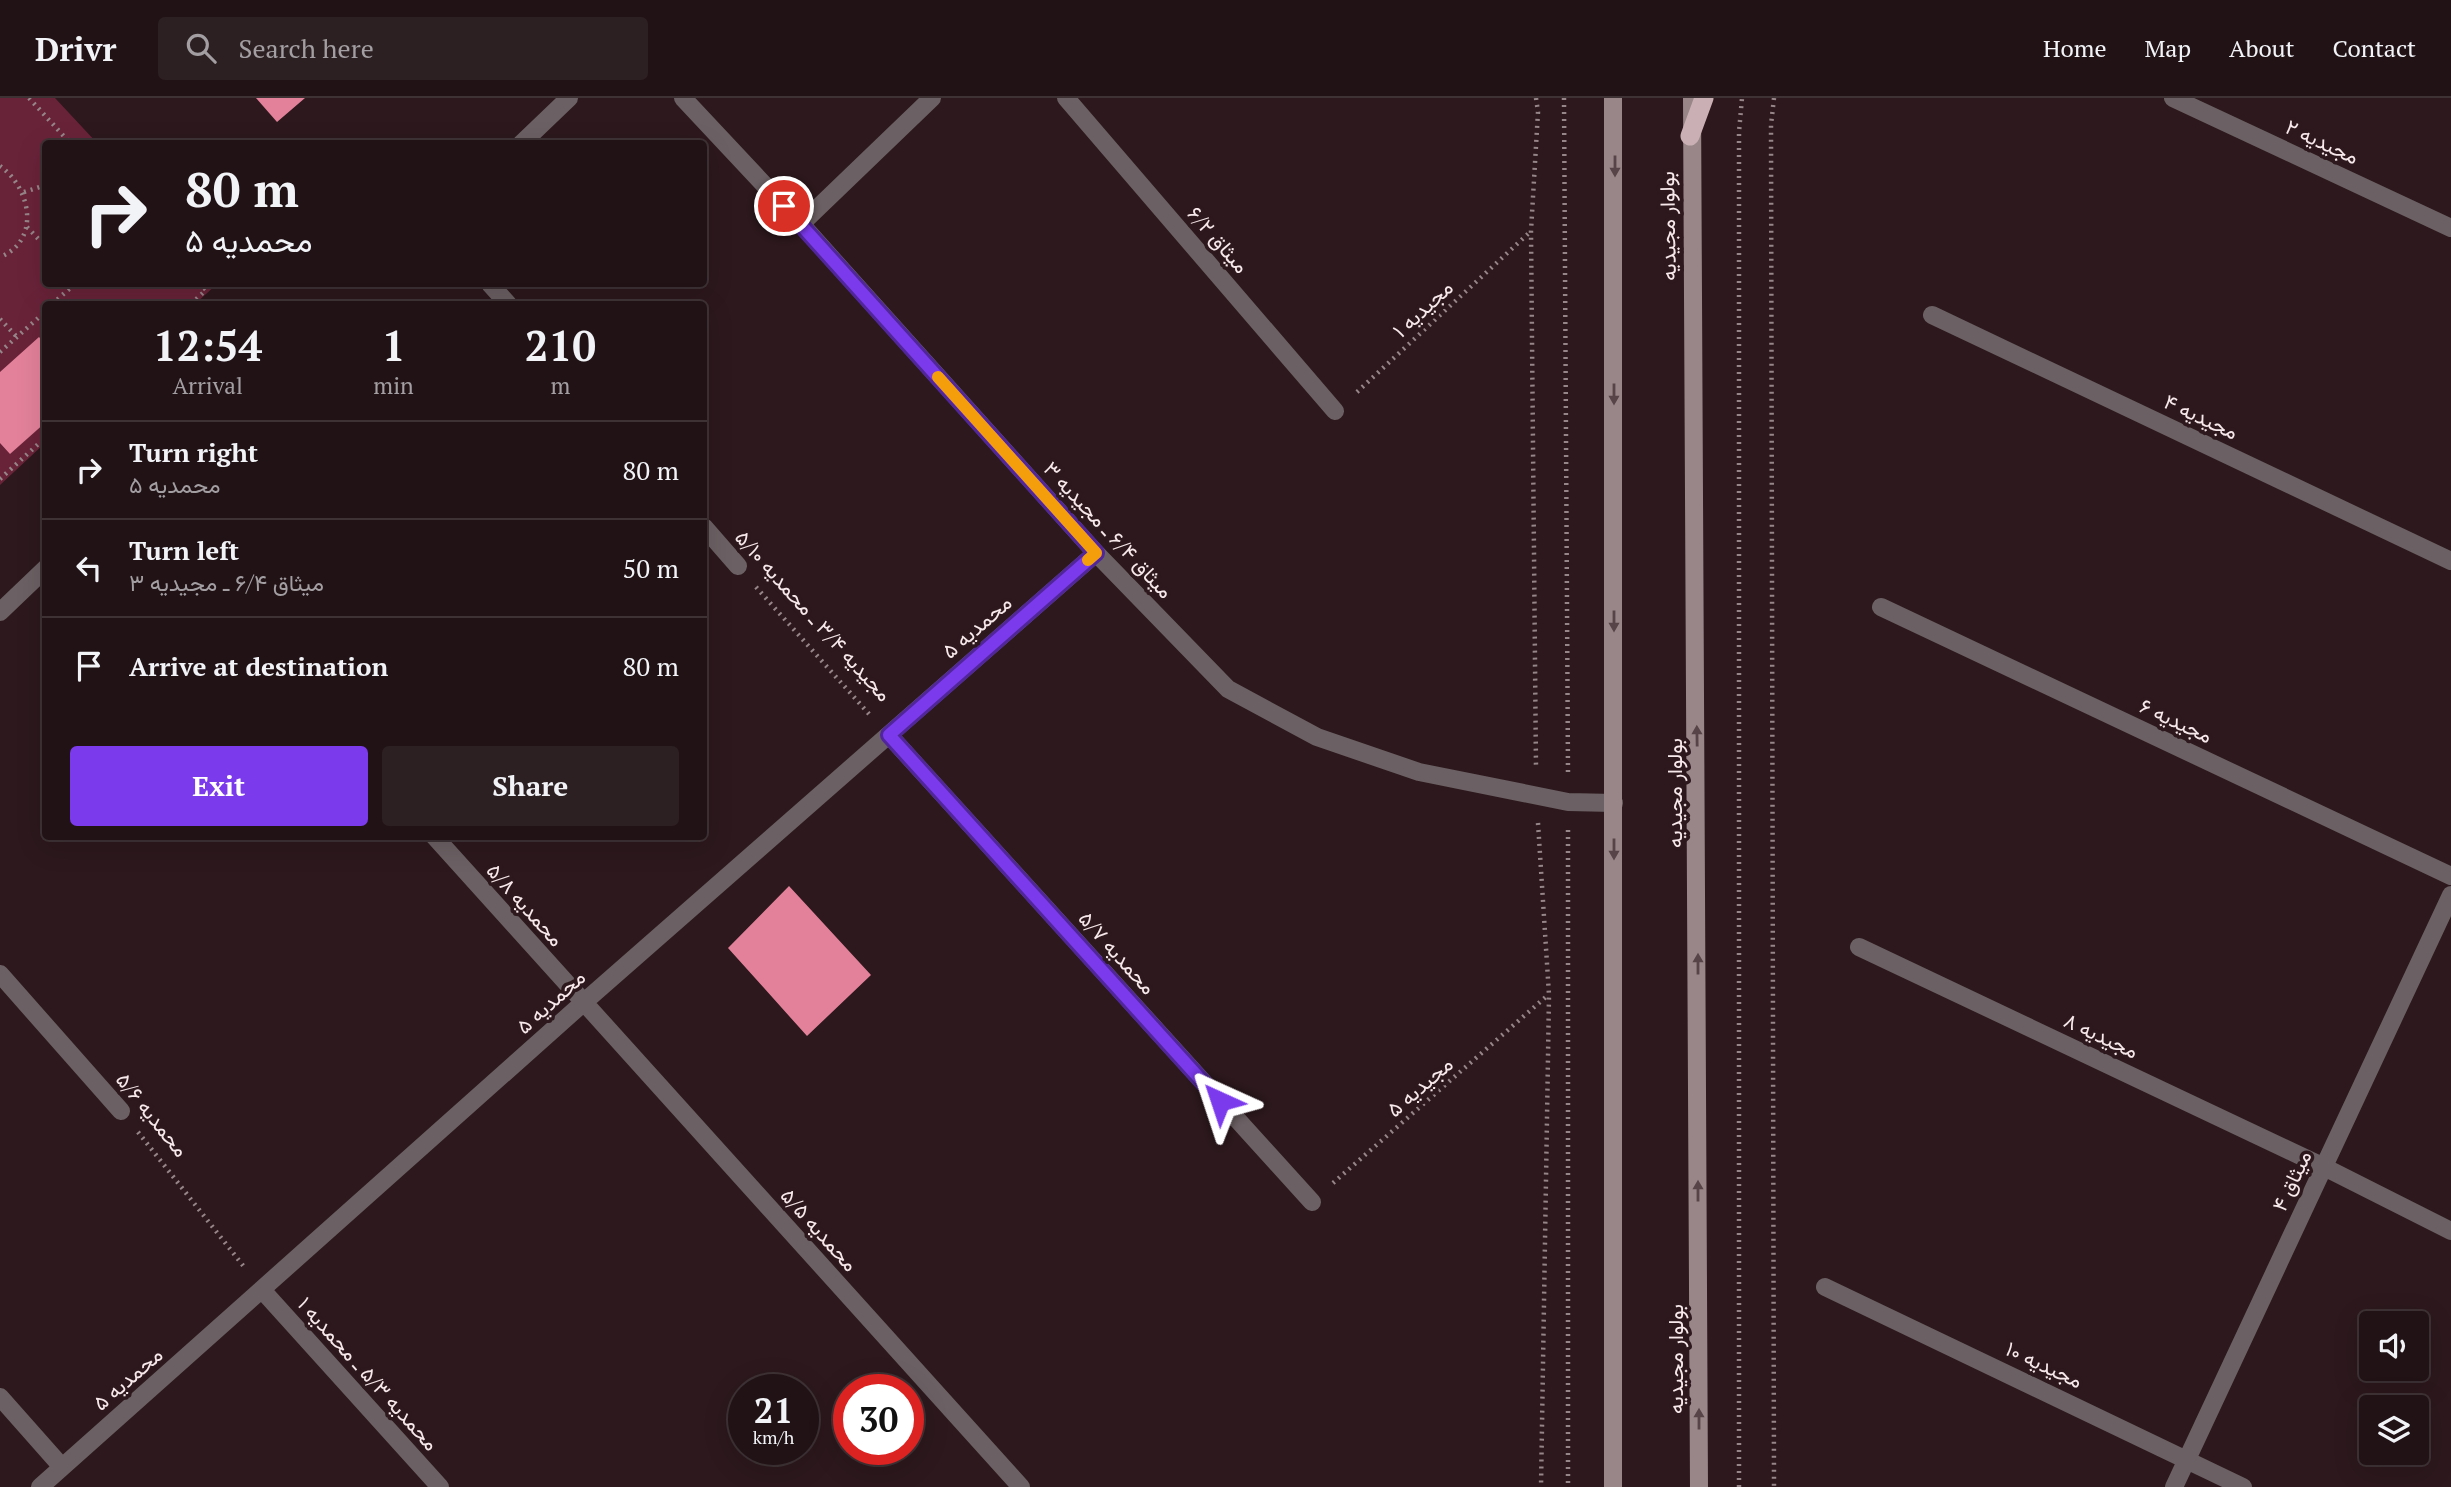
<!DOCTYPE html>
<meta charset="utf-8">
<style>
body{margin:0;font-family:"PT Serif",Vazirmatn,serif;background:#2d2023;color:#f1f3f6;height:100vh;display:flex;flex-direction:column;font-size:26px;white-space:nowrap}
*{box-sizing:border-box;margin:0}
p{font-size:23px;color:#a29ea1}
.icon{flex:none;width:38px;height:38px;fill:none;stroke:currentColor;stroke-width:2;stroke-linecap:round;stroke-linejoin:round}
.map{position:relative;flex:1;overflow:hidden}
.drawer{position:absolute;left:42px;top:203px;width:665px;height:539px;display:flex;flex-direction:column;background:#211216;border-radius:7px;box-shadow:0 7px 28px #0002,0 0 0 2px #3e3235}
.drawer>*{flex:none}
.banner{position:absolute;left:42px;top:42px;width:665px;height:147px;border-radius:7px;box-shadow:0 7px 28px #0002,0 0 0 2px #3e3235;background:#211216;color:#f1f3f6;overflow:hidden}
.fabs{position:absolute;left:2359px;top:1213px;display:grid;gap:14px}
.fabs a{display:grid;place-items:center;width:70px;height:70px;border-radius:7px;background:#211216;box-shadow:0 7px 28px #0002,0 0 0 2px #3e3235;font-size:35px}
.speed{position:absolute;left:728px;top:1276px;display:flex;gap:14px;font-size:35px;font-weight:700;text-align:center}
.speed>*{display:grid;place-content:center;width:91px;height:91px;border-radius:50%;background:#211216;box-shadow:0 7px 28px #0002,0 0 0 2px #3e3235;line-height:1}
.speed small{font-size:18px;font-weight:400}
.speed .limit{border:10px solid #d22;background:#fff;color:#111}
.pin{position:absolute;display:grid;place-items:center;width:60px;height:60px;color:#fff;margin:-30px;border:4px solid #fff;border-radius:50%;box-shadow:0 2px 7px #0007}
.me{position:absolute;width:77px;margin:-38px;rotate:318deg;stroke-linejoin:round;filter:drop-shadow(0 0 5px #0008)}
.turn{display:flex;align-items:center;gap:24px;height:147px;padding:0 28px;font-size:32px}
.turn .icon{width:91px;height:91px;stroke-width:2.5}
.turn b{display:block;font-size:49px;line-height:60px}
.eta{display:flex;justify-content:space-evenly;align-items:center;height:119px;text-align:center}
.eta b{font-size:42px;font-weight:600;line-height:49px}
.cta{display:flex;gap:14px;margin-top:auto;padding:14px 28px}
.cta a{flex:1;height:80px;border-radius:7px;background:#7c3aed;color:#fff;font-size:28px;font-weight:600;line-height:80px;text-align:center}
.cta a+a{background:#2d2023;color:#f1f3f6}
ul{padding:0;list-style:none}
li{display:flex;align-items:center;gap:21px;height:98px;padding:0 28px;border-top:2px solid #3e3235}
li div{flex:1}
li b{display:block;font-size:26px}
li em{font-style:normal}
header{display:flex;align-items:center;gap:42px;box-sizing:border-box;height:98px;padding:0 35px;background:#211216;border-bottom:2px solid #3e3235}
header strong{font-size:33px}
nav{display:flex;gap:38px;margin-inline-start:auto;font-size:24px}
.search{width:490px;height:63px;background:#2d2023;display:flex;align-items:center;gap:18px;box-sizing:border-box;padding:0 24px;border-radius:7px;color:#a29ea1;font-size:26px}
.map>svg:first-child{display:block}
.green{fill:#692339}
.building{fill:#e3819a}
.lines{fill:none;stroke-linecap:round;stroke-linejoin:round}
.path{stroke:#968589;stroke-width:4.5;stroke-dasharray:2 5;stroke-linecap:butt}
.minor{stroke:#6b6063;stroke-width:18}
.secondary{stroke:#988689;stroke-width:18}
.trunk{stroke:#cab0b5;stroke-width:19}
.oneway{fill:#574448}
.route-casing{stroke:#51269a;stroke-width:18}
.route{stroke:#7c3aed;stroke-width:12}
.slow{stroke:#f59e0b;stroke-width:12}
.labels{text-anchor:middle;stroke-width:7;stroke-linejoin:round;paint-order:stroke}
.street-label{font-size:21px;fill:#f7e8eb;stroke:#2c181d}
</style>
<header>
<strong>Drivr</strong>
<div class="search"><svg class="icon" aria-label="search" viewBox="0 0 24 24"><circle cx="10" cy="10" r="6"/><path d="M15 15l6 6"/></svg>Search here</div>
<nav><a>Home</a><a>Map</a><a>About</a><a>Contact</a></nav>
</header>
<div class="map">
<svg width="2451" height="1389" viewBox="0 0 2451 1389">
<rect width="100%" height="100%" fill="#2c181d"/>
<path class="green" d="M0 0H55L97 45 46 46V186H217L195 206H46L45 345 0 387Z"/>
<path class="building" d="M256 0H305L277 24Z
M39 239 46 247V324L10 356 0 345V274Z
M789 788 871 877 807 938 728 850Z"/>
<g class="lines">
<path class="path" d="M29 0 71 46
M1536 0 1538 14 1531 133 1536 671
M1564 0 1568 675
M1774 0 1771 27 1774 1389
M0 68C30 89 42 142 0 159
M24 94 46 87
M27 129 46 149
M52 206 75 186
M191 206 206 192 200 186
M0 221 17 239
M0 254 46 213
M1357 294 1530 134
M0 381 46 339
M756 489 869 616
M1538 725 1549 897 1541 1389
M1568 732V1389
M138 1034 245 1170
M1333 1085 1548 897
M1739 1389V34L1742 0"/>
<path class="minor" d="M683 0 801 126 1096 455 1228 591 1317 639 1419 674 1568 704 1614 705
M1066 0 1335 313
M2173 0 2451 130
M521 46 569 0
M801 126 932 0
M490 186 508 206
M1932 217 2451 463
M704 429 738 468
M1881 509 2451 778
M0 514 46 470
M889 637 1312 1104
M434 738 1021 1389
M1859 849 2324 1069 2451 1133
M0 876 121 1013
M1825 1189 2243 1389
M263 1193 440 1389
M0 1299 62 1369
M40 1389 583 905 1096 455
M2174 1389 2451 797"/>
<path class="secondary" d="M1613 0V1389
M1692 0 1699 1389"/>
<path class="trunk" d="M1690 38 1704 0"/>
</g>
<defs><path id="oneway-solid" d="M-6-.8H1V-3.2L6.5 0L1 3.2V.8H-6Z" transform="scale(1.75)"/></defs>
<g class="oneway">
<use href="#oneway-solid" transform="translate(1615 68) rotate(90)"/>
<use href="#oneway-solid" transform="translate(1614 296) rotate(90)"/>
<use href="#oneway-solid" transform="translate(1614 523) rotate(90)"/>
<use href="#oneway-solid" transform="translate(1697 638) rotate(-91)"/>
<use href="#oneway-solid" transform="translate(1614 751) rotate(90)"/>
<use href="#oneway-solid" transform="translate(1698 866) rotate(-90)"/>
<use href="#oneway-solid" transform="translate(1698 1093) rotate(-90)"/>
<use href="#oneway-solid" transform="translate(1699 1321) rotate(-90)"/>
</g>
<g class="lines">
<g class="route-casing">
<path id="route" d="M784 108 1096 455 889 637 1220 1003"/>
</g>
<use href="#route" class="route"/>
<path class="slow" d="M938 279 1096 455 1088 462"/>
</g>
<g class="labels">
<g class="street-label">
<text transform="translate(2322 44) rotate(25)" y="7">مجیدیه ۲</text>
<text transform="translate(1668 128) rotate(-91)" y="7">بولوار مجیدیه</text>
<text transform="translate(1218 142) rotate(49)" y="7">میثاق ۶/۲</text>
<text transform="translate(1423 211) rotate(-43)" y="7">مجیدیه ۱</text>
<text transform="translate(2201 319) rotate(25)" y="7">مجیدیه ۴</text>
<text transform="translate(1108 432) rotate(47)" y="7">میثاق ۶/۴ ـ مجیدیه ۳</text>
<text transform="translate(813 518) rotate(48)" y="7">مجیدیه ۳/۴ ـ محمدیه ۵/۱۰</text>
<text transform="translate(977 529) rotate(-41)" y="7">محمدیه ۵</text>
<text transform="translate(2176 623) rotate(25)" y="7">مجیدیه ۶</text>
<text transform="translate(1675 695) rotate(-90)" y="7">بولوار مجیدیه</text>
<text transform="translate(525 807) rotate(48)" y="7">محمدیه ۵/۸</text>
<text transform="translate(1117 855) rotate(48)" y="7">محمدیه ۵/۷</text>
<text transform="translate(551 904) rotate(-42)" y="7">محمدیه ۵</text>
<text transform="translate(2101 938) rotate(25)" y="7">مجیدیه ۸</text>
<text transform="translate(1420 989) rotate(-41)" y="7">مجیدیه ۵</text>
<text transform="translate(152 1017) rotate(51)" y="7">محمدیه ۵/۶</text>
<text transform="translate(2292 1083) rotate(-65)" y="7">میثاق ۴</text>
<text transform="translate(819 1132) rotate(48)" y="7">محمدیه ۵/۵</text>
<text transform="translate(1676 1261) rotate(-90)" y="7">بولوار مجیدیه</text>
<text transform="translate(2044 1267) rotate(25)" y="7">مجیدیه ۱۰</text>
<text transform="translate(368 1276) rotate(48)" y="7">محمدیه ۵/۳ ـ محمدیه ۱</text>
<text transform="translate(128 1281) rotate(-41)" y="7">محمدیه ۵</text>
</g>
</g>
</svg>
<div class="fabs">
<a><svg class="icon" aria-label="sound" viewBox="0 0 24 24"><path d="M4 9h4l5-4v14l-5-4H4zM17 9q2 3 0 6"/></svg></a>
<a><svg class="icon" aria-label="layers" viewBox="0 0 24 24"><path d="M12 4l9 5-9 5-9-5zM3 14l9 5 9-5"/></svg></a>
</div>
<div class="speed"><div>21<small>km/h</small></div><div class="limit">30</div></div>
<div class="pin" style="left:784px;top:108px;background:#d93025"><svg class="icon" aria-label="arrive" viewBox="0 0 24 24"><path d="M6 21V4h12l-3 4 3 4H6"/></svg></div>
<svg class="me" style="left:1220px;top:1003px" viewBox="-20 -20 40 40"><path d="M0-17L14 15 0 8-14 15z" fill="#7c3aed" stroke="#fff" stroke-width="4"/></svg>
<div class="banner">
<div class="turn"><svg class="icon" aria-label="right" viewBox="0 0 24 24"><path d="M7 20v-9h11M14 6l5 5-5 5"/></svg><div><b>80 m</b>محمدیه ۵</div></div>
</div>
<section class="drawer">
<div class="eta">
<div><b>12:54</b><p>Arrival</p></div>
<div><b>1</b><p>min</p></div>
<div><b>210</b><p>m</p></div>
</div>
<ul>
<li><svg class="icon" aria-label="right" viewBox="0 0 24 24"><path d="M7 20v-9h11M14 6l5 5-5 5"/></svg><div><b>Turn right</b><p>محمدیه ۵</p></div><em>80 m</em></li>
<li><svg class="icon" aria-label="left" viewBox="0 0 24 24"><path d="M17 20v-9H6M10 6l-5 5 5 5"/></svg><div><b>Turn left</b><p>میثاق ۶/۴ ـ مجیدیه ۳</p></div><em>50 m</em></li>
<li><svg class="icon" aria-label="arrive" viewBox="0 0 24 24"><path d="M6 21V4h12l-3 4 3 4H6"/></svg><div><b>Arrive at destination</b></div><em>80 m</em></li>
</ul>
<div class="cta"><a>Exit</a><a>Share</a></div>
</section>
</div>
